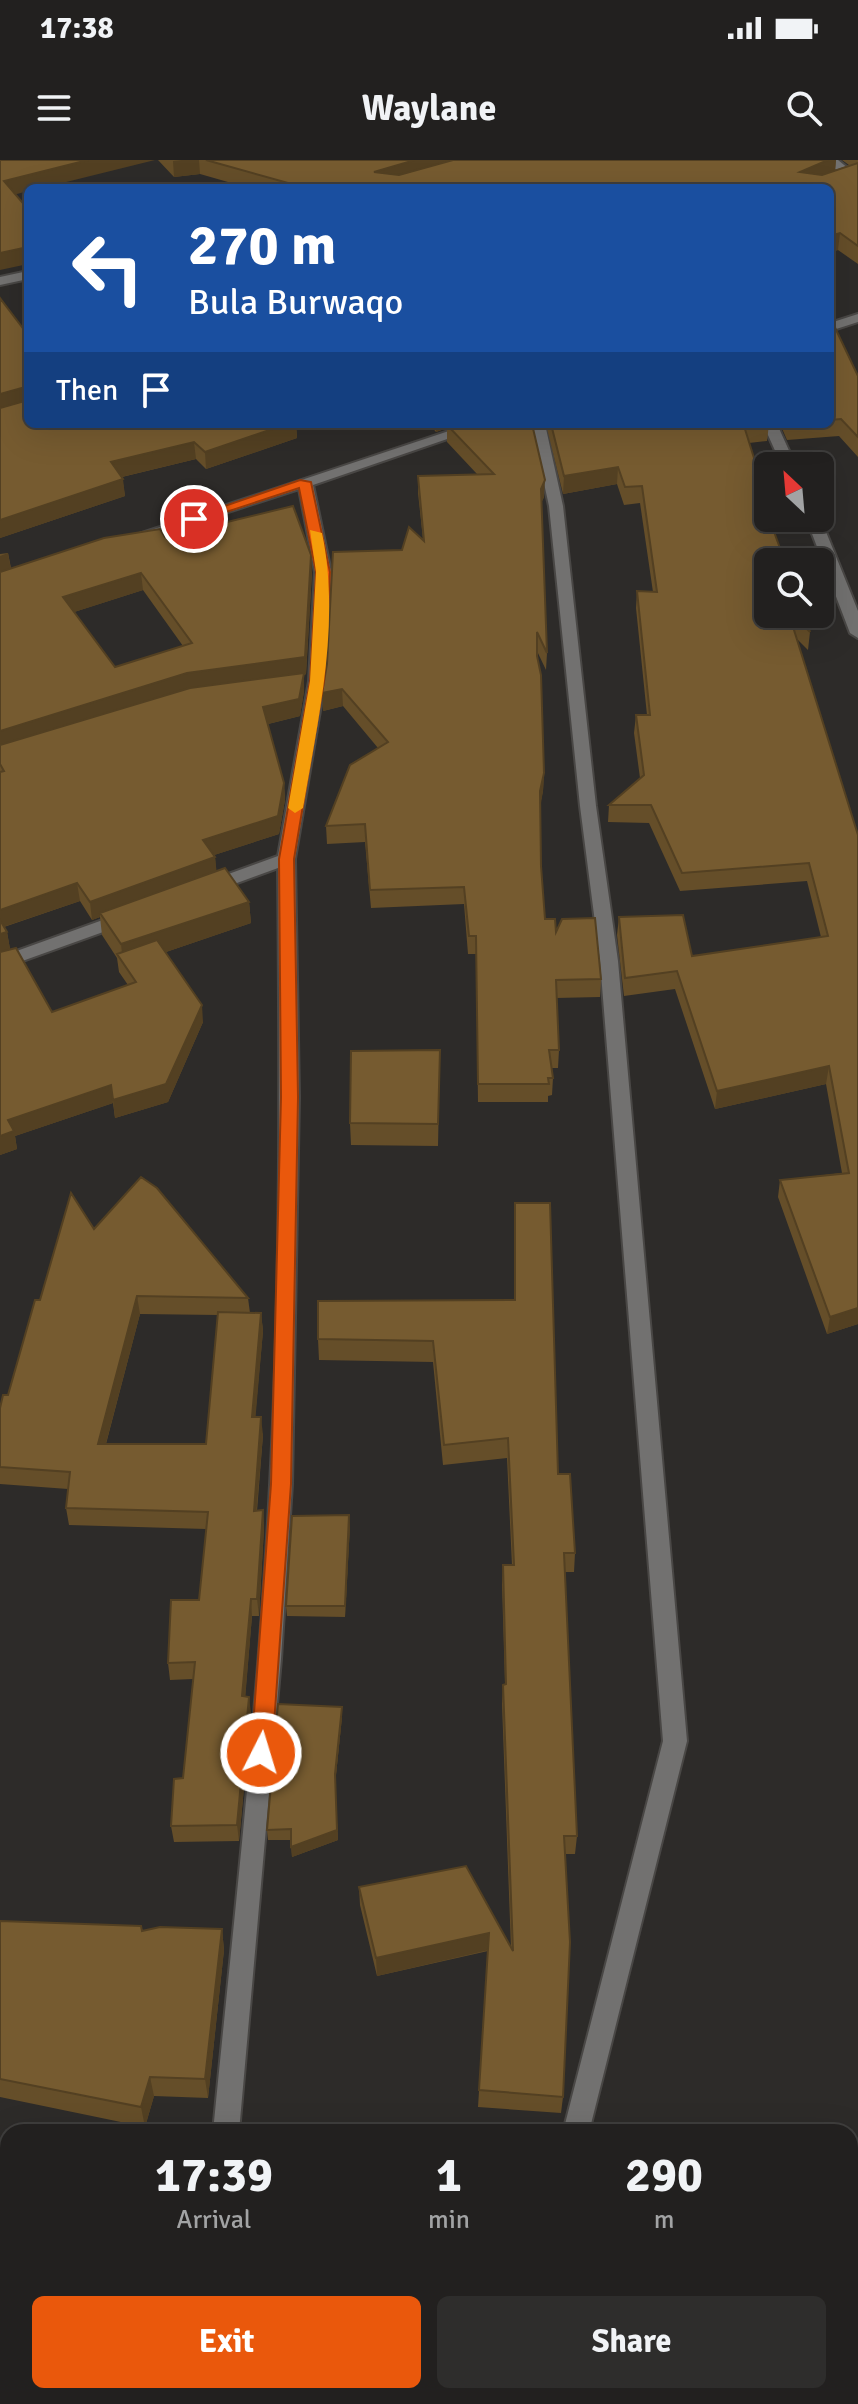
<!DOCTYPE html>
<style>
body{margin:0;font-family:Signika,sans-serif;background:#2e2d2c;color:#f1f3f6;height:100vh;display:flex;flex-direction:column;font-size:30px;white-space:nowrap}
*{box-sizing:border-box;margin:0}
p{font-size:26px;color:#a2a3a4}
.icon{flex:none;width:44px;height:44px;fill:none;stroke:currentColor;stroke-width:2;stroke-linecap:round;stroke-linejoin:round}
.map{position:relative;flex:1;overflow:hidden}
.sheet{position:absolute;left:0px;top:1964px;width:858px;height:280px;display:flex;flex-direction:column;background:#22201f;border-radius:24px 24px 0 0;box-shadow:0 8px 32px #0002,0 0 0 2px #3f3e3d}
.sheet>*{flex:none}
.hud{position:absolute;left:24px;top:24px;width:810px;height:244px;border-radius:12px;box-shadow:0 8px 32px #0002,0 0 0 2px #3f3e3d;background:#1a4fa0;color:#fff;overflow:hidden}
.needle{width:52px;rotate:334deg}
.buttons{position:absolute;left:754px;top:292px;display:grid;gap:16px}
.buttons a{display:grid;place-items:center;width:80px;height:80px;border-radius:12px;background:#22201f;box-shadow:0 8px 32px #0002,0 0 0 2px #3f3e3d;font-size:40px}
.pin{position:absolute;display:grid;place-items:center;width:68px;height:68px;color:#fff;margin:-34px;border:4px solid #fff;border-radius:50%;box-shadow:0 2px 8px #0007}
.me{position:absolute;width:88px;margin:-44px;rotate:5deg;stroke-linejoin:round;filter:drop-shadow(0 0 6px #0008)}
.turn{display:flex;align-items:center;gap:28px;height:168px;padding:0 32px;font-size:36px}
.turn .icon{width:104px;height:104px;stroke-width:2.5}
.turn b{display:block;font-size:56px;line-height:68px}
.then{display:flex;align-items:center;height:76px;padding:0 32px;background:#0003;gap:16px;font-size:30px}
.eta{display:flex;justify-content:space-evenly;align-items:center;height:136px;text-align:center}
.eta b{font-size:48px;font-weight:700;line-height:56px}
.cta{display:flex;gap:16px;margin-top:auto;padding:16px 32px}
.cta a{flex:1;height:92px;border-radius:12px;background:#ea580c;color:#fff;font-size:32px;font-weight:700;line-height:92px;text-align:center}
.cta a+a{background:#2e2d2c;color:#f1f3f6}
.status{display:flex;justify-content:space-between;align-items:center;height:56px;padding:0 40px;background:#22201f;direction:ltr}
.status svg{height:22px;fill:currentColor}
header{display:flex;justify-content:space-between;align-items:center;height:104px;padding:0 32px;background:#22201f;font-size:36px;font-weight:700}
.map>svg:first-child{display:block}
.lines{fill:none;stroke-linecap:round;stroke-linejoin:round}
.street-casing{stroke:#494745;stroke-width:4}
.secondary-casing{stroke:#494745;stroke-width:4}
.street{fill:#727170;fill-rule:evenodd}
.secondary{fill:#9a9996;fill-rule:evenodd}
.wall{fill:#654e29;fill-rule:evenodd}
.shaded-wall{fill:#534022}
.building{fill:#765b30;stroke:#534022;stroke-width:2;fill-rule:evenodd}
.route{fill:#ea580c;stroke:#983908;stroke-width:2}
.slow{fill:#f59e0b}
</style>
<div class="status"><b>17:38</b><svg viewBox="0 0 49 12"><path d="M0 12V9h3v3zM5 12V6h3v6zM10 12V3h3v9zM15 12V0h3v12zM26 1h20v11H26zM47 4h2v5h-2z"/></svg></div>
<header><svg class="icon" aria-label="menu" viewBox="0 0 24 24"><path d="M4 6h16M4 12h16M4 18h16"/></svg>Waylane<svg class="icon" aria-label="search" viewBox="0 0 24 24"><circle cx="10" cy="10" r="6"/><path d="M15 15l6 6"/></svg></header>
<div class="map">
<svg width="858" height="2244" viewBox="0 0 858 2244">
<rect width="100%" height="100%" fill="#2d2b29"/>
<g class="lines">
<g class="street-casing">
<path id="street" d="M824 0H838L855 14 845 17Z
M28 111V119L0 125V117Z
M858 154V162L830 171V163Z
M470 264H491L313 325 331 412 325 521 295 699 299 937 292 1324 281 1499 239 1972H213C234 1757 259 1541 270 1325 281 1120 280 914 278 708L207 734 198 728 201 724 278 696 309 521 315 412 299 329 142 380 137 381 130 377Z
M531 264H545L563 346 596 646 618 801 687 1581 589 1972H563L663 1581 600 801 580 646 549 346Z
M763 264H777L796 306H782Z
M820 357 858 451V478L850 473 806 358Z
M125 752 134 758 131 762 0 809V797Z"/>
</g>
<g class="secondary-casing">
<path id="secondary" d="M0 1980 8 1982V2008L0 2006Z
M850 2228 858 2231V2244H818L814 2236H850Z"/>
</g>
<use href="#street" class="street"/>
<use href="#secondary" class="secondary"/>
</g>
<path class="wall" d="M158 0H836L835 10 849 5 842 0H858V104L838 90 830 92V28H249L200 14 174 17Z
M830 157 858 216V297L839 276 787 280 780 264H830Z
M28 175V264H296L297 278 206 309 196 299 122 317 125 336 0 378Z
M429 264H532L544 337 541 343 547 493 546 510 537 491 544 613 543 631 540 645 541 706 545 759 601 819 600 837 556 838 559 890 558 908H551L553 918 552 935 548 936V942H478L476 794H468L464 744 371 748 365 682 327 684 326 666 378 588 343 546 323 551 402 390 423 379 418 333V316L477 314 447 282V268L436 272Z
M546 264H769L767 281 749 283 768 358H770L768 454H804L810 472 808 490 797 479 858 675V1164L827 1174 778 1037 780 1020 842 1013 826 924 715 949 675 829 624 836 617 775 619 757 692 796 821 777 807 721 680 731 649 663 608 662 609 645 640 618 634 573 636 555H647L636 448 637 431 653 432 640 343 624 345 617 324 563 334Z
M165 377 312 412 306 514 304 515V531L300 556 268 564 284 623 285 640 279 674 214 695 215 697 216 711 249 742 251 763 166 792 203 862 168 942 115 958 113 943 15 976 17 989 0 995V394L8 393 11 408ZM143 430 183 486 115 507 74 452ZM80 741 92 760 100 757 102 775 117 798 119 812 128 825 52 852 10 789 7 772 4 767Z
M440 890 438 986 351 985 350 963Z
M515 1043 558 1314 575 1393 574 1412H565L577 1676 575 1694H565L563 1937 561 1953 478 1947 488 1791 377 1816 360 1745 359 1727 511 1788 502 1544 503 1525 505 1524 502 1425 503 1405H512L507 1298 443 1305 433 1202 319 1200 318 1179 514 1140Z
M94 1069 248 1138 250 1153H261L263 1171 255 1257 263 1275 257 1351 263 1350 264 1368 259 1456H252L245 1537 251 1553 239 1681 174 1682 171 1666 183 1618 193 1519 170 1520 168 1503 199 1440 206 1369 69 1365 66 1348 68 1329 0 1324V1248L8 1235ZM140 1154 218 1155 206 1284H106Z
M350 1366 345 1457 287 1456 286 1446Z
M342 1547V1557L335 1625 338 1680 292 1697 291 1680H268L267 1670Z
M0 1761 142 1771 222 1769 224 1790 208 1938 154 1936 145 1967 0 1937Z
M8 2053V2149L0 2146V2072Z
M352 2236H573L592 2244H373Z"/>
<path class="shaded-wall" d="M88 0H155L42 28H28V31L6 37 4 21Z
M182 0H199L200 14 174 17 173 1Z
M415 0H469L375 28 374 12Z
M828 0H836L835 12 799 28 800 12Z
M840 73 838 90 830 92V76Z
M28 87V104L0 110V93Z
M25 227 27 244 0 252V234Z
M287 264H296L297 278 206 309 205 292Z
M436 264H461L447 265V268L436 272Z
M194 282 196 299 113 319 111 302Z
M618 307 617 324 563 334 564 316Z
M123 319 125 336 0 378V360Z
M545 320 544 337 540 346 541 329Z
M8 393 11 410 0 414V396Z
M311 395 312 412 306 514 304 515V531L300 556 264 565 0 589V571L187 513Z
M141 413 143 430 65 455 63 437Z
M342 529 343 546 323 551 322 533Z
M544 613 543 631 540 649V631Z
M284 623 285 640 279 674 205 698 203 680Z
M215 697 217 715 100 753V757L92 760 90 742Z
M77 723 80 741 0 768V750Z
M249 742 251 763 125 806 123 803 121 784Z
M7 772 10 789 0 793V774Z
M202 845 203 862 168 942 115 958 113 940Z
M829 906 826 924 715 949 717 931Z
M111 925 113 943 15 976 17 989 0 995V976L8 960Z
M137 1136 140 1154 101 1302 98 1284Z
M858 1148V1164L827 1174 830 1157Z
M261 1153 263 1171 254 1275 252 1257Z
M261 1257 263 1275 255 1368 254 1351Z
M263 1350 264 1368 259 1456 257 1439Z
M349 1355 350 1366 345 1457V1446Z
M251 1439 252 1456 244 1553 242 1536Z
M249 1537 251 1553 239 1681 237 1665Z
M342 1547V1557L335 1625 338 1680 292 1697 291 1687 335 1614Z
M222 1769 224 1790 208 1938 205 1919Z
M489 1773V1790L377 1816 376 1798Z
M150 1917 154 1936 145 1967 141 1947Z"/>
<path class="building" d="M0 0H88L4 21 28 49V87L0 93Z
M206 0H415L374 12 399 15 453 0H828L800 12 822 15 858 3V86L840 73 830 76V28H306Z
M0 138 28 175V229L25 227 0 234Z
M830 157 858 216V277L841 259 830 260Z
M28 240V264H287L205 292 194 282 111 302 123 319 0 360V248Z
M450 264H532L545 320 541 329 547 493 537 472V496L541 515 544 613 540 631 541 706 545 759H555L556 772 562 759 595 758 601 819 556 820 559 890H549L553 918H548L549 924H478L476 776H469L464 727 370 730 365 664 326 666 350 605 388 582 342 529 322 533 327 504 333 392 402 390 409 367 424 381 418 316 494 314 447 265Z
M551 264H769L744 266 768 343V358H769L785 402H768V454H789L858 675V1148L830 1157 780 1020 849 1013 829 906 717 931 677 811 625 818 619 757 683 755 692 796 828 776 809 703 682 713 651 645H609L644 615 636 555H650L637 431 657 432 642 326 625 327 618 307 564 316Z
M293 346 311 395 305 497 187 513 0 571V412L104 378 160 369 165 377ZM141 413 192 483 115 507 63 437Z
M792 454H804L810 472Z
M304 513 299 539 263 547 284 623 278 656 203 680 215 697 90 742 77 723 0 750V612L4 611 0 604V585L190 528Z
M225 708 249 742 121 784 100 753Z
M0 760 7 772 0 774Z
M157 780 202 845 166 924 113 940 111 925 8 960 14 971 0 976V792L16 788 52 852 136 822 117 794Z
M440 890 438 964 350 963 351 891Z
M141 1017 157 1028 248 1138 137 1136 98 1284H206L218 1152 261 1153 252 1257H261L254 1351 263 1350 257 1439H251L242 1536 249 1537 237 1665 171 1666 174 1619 183 1618 195 1502 168 1503 171 1440H199L208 1352 66 1348 70 1312 0 1307V1248L3 1235H8L35 1140H40L71 1033 94 1069Z
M515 1043H550L558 1314H570L575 1393H564L577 1676H564L570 1782 563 1937 479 1930 489 1773 376 1798 359 1727 466 1706 513 1791 503 1525 506 1524 503 1405H514L508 1278 444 1285 433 1181 318 1179V1141L515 1140Z
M349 1355 345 1446H286L292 1356Z
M278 1544 342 1547 335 1614 337 1670 291 1687V1669L267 1670Z
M0 1761 141 1766 142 1771 160 1767 222 1769 205 1919 150 1917 141 1947 0 1919Z
M8 2053V2134L0 2131V2072Z
M392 2236H573L592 2244H414Z"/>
<path class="route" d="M300 320 311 322 330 412 324 521 294 699 298 937 291 1324 272 1593 269 1600H254L251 1593 271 1324 281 937 279 699 310 521 316 412 299 328 199 361 187 359Z"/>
<path class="slow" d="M310 370 322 373C341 463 318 559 303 648L295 653 288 648 310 521 316 412Z"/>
</svg>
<div class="buttons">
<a><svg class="needle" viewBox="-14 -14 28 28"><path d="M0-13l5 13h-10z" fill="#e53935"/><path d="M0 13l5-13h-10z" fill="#a2a3a4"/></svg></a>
<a><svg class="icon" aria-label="search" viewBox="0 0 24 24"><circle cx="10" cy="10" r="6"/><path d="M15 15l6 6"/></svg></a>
</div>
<div class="pin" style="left:194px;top:359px;background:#d93025"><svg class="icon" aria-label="arrive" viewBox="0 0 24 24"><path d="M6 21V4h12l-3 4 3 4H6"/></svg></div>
<svg class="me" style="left:261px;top:1593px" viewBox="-20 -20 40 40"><circle r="17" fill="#ea580c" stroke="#fff" stroke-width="3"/><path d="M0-11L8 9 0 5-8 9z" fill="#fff"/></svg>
<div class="hud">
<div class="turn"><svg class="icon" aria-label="left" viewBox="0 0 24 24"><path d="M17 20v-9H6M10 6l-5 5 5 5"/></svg><div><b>270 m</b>Bula Burwaqo</div></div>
<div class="then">Then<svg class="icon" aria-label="arrive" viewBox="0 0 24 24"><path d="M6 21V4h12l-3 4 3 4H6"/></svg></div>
</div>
<section class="sheet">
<div class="eta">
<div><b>17:39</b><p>Arrival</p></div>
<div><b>1</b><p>min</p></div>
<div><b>290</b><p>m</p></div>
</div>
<div class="cta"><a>Exit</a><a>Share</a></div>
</section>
</div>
